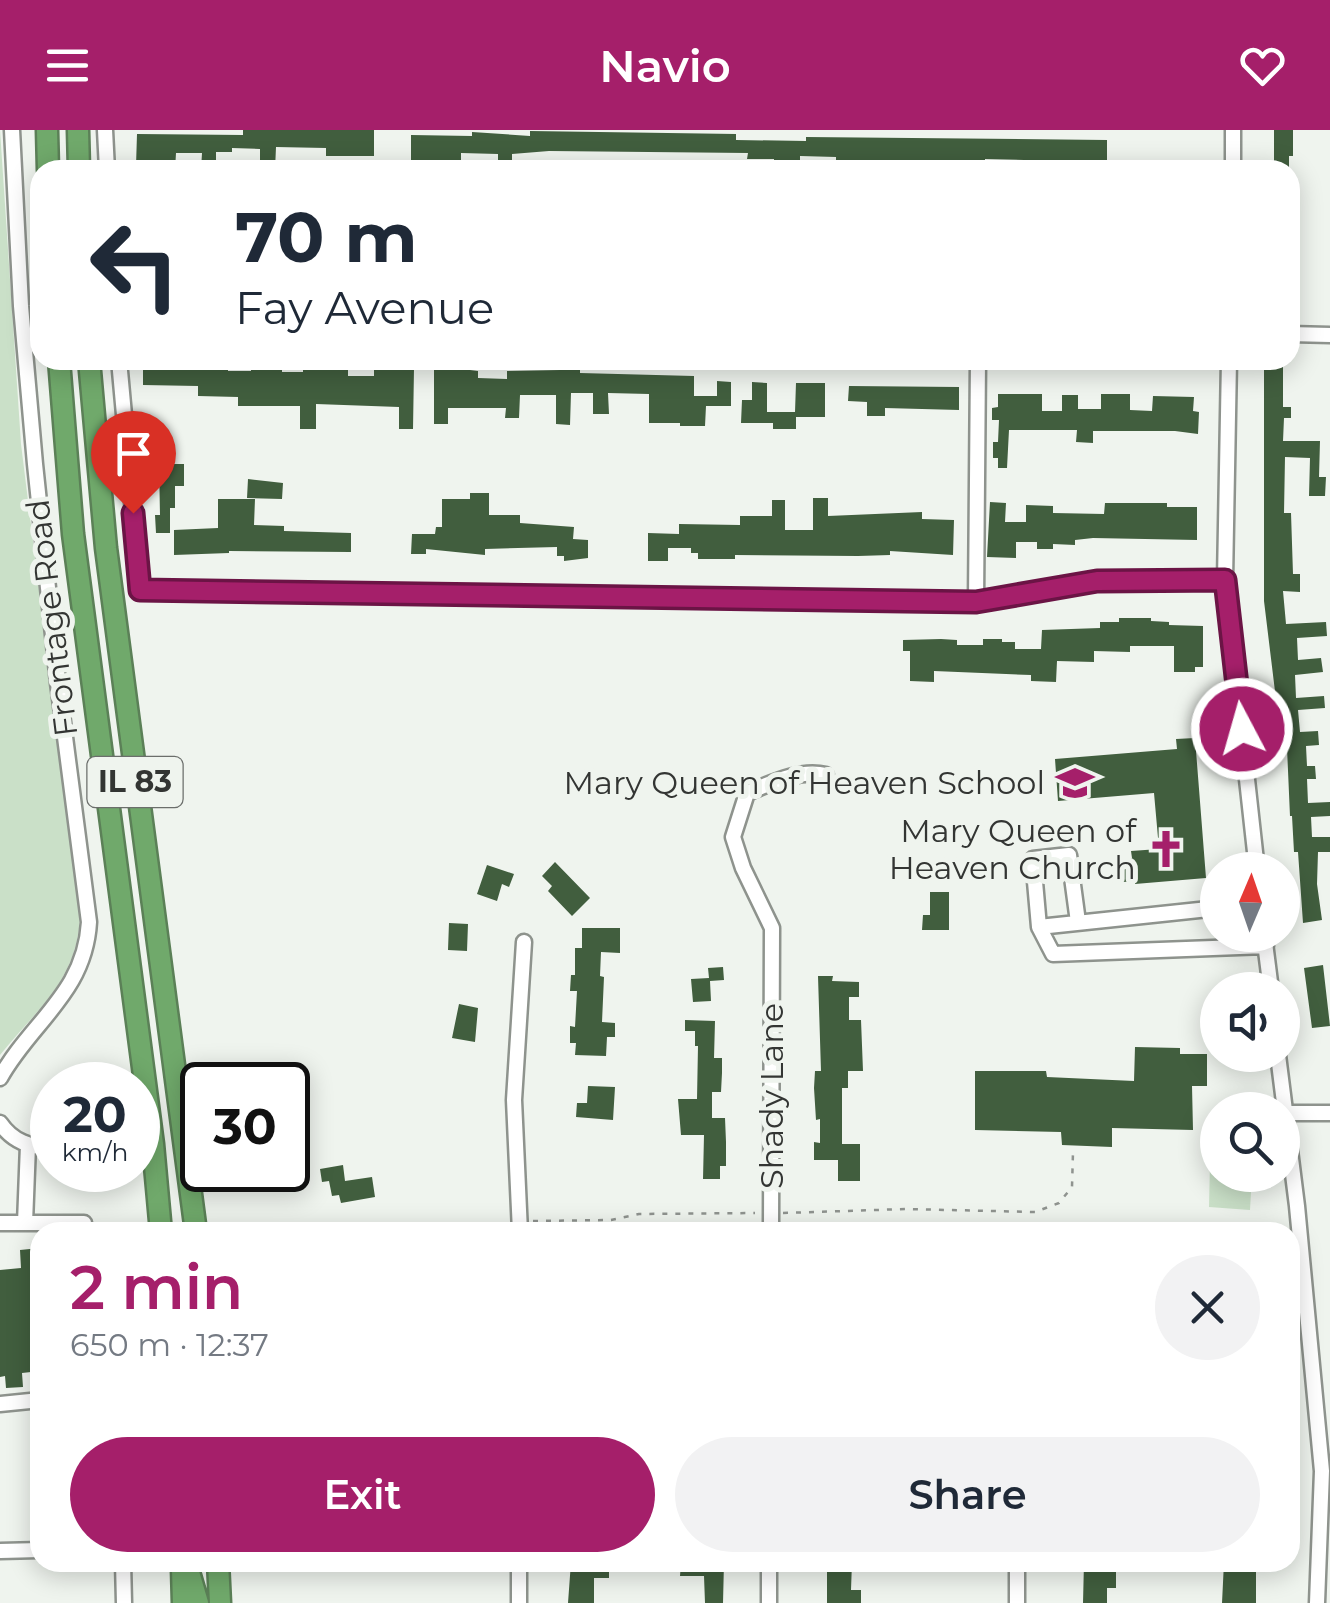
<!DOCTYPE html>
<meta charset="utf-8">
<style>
body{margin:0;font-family:Montserrat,sans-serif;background:#f2f2f3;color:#1f2937;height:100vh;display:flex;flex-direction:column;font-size:38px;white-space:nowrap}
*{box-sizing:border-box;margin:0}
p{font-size:32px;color:#747a83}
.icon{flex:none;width:55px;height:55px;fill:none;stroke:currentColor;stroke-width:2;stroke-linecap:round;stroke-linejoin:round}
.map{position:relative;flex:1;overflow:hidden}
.side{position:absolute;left:30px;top:1092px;width:1270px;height:350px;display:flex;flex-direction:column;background:#fff;border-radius:30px;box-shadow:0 5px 25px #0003}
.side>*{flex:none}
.guide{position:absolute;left:30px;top:30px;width:1270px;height:210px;border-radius:30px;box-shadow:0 5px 25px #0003;background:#fff;color:#1f2937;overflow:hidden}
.needle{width:65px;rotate:2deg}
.fabs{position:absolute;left:1200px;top:722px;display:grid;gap:20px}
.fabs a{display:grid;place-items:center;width:100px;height:100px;border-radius:50%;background:#fff;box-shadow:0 5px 25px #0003;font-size:50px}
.speed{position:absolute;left:30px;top:932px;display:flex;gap:20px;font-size:50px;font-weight:700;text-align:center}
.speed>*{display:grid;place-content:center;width:130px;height:130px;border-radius:50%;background:#fff;box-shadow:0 5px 25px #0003;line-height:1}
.speed small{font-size:25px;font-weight:400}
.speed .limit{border:5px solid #111;border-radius:15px;background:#fff;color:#111}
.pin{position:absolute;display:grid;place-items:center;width:85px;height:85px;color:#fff;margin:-102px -42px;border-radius:50% 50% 50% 0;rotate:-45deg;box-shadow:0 0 10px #0007}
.pin .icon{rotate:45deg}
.me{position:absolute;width:110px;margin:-55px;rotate:354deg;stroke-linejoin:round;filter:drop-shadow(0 0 8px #0008)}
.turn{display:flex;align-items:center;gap:35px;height:210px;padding:0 40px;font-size:45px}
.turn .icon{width:130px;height:130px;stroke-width:2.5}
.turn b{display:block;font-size:70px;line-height:85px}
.round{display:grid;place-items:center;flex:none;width:105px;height:105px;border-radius:52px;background:#f2f2f3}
.overview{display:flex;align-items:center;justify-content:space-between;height:170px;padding:0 40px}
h1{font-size:60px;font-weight:600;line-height:75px;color:#a51f6a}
.primary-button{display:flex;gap:20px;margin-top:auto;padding:20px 40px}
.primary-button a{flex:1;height:115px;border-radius:60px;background:#a51f6a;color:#fff;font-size:40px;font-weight:600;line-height:115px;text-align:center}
.primary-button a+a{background:#f2f2f3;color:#1f2937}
header{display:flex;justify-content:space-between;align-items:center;height:130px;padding:0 40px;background:#a51f6a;color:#fff;font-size:45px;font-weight:600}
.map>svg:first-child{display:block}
.green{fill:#cae0c8}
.building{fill:#415e3e}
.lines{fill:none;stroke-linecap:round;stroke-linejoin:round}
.minor-casing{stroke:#8e938d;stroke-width:19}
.highway-casing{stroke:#5b8057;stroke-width:25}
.path{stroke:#8f938f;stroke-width:2.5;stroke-dasharray:5 8;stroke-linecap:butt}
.minor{stroke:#fff;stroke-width:14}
.highway{stroke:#70a96b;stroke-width:20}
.route-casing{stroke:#6b1445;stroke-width:25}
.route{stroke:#a51f6a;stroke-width:18}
.labels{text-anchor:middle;stroke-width:10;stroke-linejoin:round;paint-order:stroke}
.shield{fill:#eff4ee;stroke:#6b6e6b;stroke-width:2.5}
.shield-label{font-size:30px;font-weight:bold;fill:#333533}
.street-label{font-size:32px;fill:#333533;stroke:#eff4ee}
.poi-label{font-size:32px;fill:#333533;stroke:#eff4ee;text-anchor:end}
</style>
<header><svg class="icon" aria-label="menu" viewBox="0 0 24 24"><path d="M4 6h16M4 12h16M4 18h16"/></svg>Navio<svg class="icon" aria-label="heart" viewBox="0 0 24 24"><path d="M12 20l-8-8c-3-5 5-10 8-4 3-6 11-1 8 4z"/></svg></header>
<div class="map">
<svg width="1330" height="1473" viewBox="0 0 1330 1473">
<rect width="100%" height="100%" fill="#eff4ee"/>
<path class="green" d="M0 0 21 314 80 790C75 853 36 880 0 925Z
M1210 1031H1217L1218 1045H1252L1250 1080 1209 1077Z"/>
<path class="building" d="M243 0H374V26H326V18L276 17 275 40H260V19L232 18V22H216V40H201L202 23H176L175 40 136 36 137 4 243 5Z
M1274 0H1293V26H1289V40H1274Z
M530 1 736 4V10L806 11V7L1107 10V30H1076V34L1065 33V40H1024V30L985 29V37L929 40V35H862V40H836V27L800 26V40H774V29H747L748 23 549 21 512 24V40H498V24L461 23V32L426 31 425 38H411V5L472 6V2L530 6Z
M1264 230H1283V277H1291V288H1284L1283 311H1320L1319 347H1326L1325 366H1309L1310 328 1285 327 1284 383H1291L1293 444H1300V462L1283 461 1286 494 1326 492 1327 506 1297 508 1298 530 1321 528 1323 542 1295 545 1296 568 1324 566 1325 578 1298 580 1300 602 1318 601 1319 615 1306 616 1307 636H1315L1316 649H1307L1308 673 1330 672V686L1311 687 1312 707H1330V722H1318L1317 754 1322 790 1303 793 1298 722H1294L1292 686H1290L1287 618 1282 619 1264 471Z
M143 235 228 237V241H251V236H282V242H303V236L348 237V246H374V237L414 238 413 299H399V277L316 274V299H300V276H238V267L198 266V256L143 255Z
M438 236 478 241V248L507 249V241L560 240V237H580V243L694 246V266H717V251L731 252V276H706L705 296H680V293H649V264L608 263 609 284H593V263H571L570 295 556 294V265H520L519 288H505L506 278H448V294H434V237Z
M752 252 767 253V282H795L796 253H825V287H796V299H773V293H741L742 270H752Z
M849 256 959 257V280L885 278V286H867V272L848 271Z
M998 264H1042V281H1062V265H1078V279H1101V264H1130V280L1152 281 1153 266 1194 267 1193 281 1199 282 1198 304 1175 301H1093V313L1076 312 1077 300H1009L1007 338H998V328H993V312H998L999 290H992V278L998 277Z
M159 334H184V356H175V378H170V403H156L155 385H160Z
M248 349 283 353 282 369 247 368Z
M470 363H489V385H520V393L574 397 573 409 588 410V428L564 431V426H557V417L485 419V425L426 419V424H411L412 404H435L436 397H442V369H470Z
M813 368H828V386L922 382V389L954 390 953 425 890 421V425L858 426 735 425V429H698V423H691V418H668V431H648V403L679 404V394L740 395V386H772V370H785V400H813Z
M218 369H255L254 395 284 396V401L351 403V422L229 421V423L174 425V400L218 398Z
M990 372 1006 373 1005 392H1026V375L1053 376V383L1104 384 1105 373H1167V377H1197V410L1093 408 1075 410V415L1053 414V419H1037V412H1016V428L987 427Z
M1119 488H1151V491L1169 492V495L1203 496V537H1195V542H1174V516H1130V522L1094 521V532L1057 531 1056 552 1031 551V545L934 541V552L910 551V521H903V510L941 509 957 510V515H983V509H1002V512H1015V519H1041L1042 500 1100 498V492H1119Z
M1195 608 1206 748 1135 754V751L1123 752 1121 728H1132L1131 721 1159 719 1154 663 1058 671 1055 629 1177 619 1176 609Z
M555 732 590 768 572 786 548 761 552 756 542 746Z
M487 735 514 744 509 757 502 754 497 771 477 764Z
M930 762H949V800H922L923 785H930Z
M449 793 468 794 467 821 448 820Z
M582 798H620V823L601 822 600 846 604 847 602 892 615 893V907H607L606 926 575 925 576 913H570V896L575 897 577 861H570L571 845H575V818H582Z
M1323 835 1330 896 1312 898 1304 838Z
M723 837 724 850 710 851 711 871 693 872 691 849 709 848 708 838Z
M818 846H833L832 851 859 852V867H849V890H861L863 941H848V958H842V1014H860V1051H838V1030H814V1012L820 1013V989L816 990 814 958 815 941H821Z
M459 874 478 878 475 912 452 908Z
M685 890 715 891 714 928H722V943L721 962H712V988H725L726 1012V1036H720V1049H703L704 1005H681L678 969H697L698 916H695V901H685Z
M1135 917 1180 918V924H1207V956H1192L1193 1000 1112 998V1017L1062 1015 1061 1002 975 1000V941H1046L1047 947 1134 951Z
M588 956 615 957 613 990 576 987 577 973H587Z
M343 1035 345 1051 372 1047 375 1067 341 1073 339 1065 332 1066 329 1051 322 1052 320 1039Z
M40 1118V1241L22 1243 23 1257 6 1258 5 1246 0 1247V1140L21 1138 20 1120Z
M571 1432H609V1448H594V1473H568Z
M681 1432H724L723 1473H705L704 1446H680Z
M827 1432H852L851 1460H861V1473H827Z
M1084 1432H1116V1458H1107V1473H1083Z
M1224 1432H1243V1440H1256V1473H1222Z"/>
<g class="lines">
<g class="minor-casing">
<path id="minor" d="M105 0 107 40
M1233 40V0
M1290 204 1330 205
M119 230 140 460 976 472 1097 451 1225 450
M1229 230 1225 450 1257 740
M976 472 978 230
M1078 792 1069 725 1033 729 1039 797 1053 824 1266 816
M1039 797 1218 778
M1264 805 1271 860
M1278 925 1297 1076 1322 1341 1317 1473
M0 948C31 892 85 863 89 792L58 553 35 334 21 176 12 0
M1284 983H1330
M0 993C13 1012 30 1017 52 1018
M0 1093H84L85 1102
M25 1093 28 1015
M520 1102 514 970 524 812
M771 1102 772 798 743 738 733 707 747 663C771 653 799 639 826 645
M0 1274 40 1270
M0 1421 40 1420
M123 1432 124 1473
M519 1473V1432
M769 1473V1432
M1017 1473V1432"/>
</g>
<g class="highway-casing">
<path id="highway" d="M47 0 48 40
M78 0 79 40
M59 230 73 404 153 1014 161 1102
M89 230 106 418 196 1102
M186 1432 198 1473
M218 1432 220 1473
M182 1439 183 1473"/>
</g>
<path class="path" d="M783 1083 906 1079 1035 1082 1059 1073 1072 1057 1073 1022
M533 1091 611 1090 639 1084 755 1083"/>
<use href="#minor" class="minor"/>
<use href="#highway" class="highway"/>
</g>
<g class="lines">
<g class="route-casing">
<path id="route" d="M133 383 140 460 976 472 1097 451 1225 450 1242 599"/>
</g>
<use href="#route" class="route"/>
</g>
<defs>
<g id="school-bare" transform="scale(3)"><path d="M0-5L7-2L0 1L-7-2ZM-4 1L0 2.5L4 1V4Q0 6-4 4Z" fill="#a51f6a" stroke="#eff4ee" stroke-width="2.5" paint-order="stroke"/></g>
<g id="church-bare" transform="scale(3)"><path d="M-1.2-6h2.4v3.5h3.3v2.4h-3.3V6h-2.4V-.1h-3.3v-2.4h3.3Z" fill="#a51f6a" stroke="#eff4ee" stroke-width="2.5" paint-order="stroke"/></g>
</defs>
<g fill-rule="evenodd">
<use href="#school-bare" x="1075" y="653"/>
<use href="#church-bare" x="1166" y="719"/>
</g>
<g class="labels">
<rect class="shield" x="87.5" y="627" width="95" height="50" rx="8"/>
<g class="shield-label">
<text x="135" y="662">IL 83</text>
</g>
<g class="street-label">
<text transform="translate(52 488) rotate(-97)" y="11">Frontage Road</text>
<text transform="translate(772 966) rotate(-90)" y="11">Shady Lane</text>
</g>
<g class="poi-label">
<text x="1045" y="664">Mary Queen of Heaven School</text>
<text x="1136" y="712">Mary Queen of<tspan x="1136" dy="37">Heaven Church</tspan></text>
</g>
</g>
</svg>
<div class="fabs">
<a><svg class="needle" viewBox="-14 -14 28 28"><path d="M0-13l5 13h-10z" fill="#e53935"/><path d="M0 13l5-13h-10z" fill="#747a83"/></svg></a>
<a><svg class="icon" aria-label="sound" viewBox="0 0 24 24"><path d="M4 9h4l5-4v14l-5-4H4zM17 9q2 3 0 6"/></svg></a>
<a><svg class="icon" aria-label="search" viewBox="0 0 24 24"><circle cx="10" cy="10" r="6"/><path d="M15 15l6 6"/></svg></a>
</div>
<div class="speed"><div>20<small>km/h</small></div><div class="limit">30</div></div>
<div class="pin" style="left:133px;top:383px;background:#d93025"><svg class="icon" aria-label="arrive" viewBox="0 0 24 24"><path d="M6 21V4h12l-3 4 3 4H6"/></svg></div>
<svg class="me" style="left:1242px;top:599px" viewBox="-20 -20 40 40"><circle r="17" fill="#a51f6a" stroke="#fff" stroke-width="3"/><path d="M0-11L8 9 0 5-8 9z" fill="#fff"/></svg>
<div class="guide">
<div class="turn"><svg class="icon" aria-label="left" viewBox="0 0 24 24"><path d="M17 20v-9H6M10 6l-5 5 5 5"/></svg><div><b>70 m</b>Fay Avenue</div></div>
</div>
<section class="side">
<div class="overview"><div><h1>2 min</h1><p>650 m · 12:37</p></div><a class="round"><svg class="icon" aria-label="close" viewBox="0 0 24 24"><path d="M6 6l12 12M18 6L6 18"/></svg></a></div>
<div class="primary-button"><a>Exit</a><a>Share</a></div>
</section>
</div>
